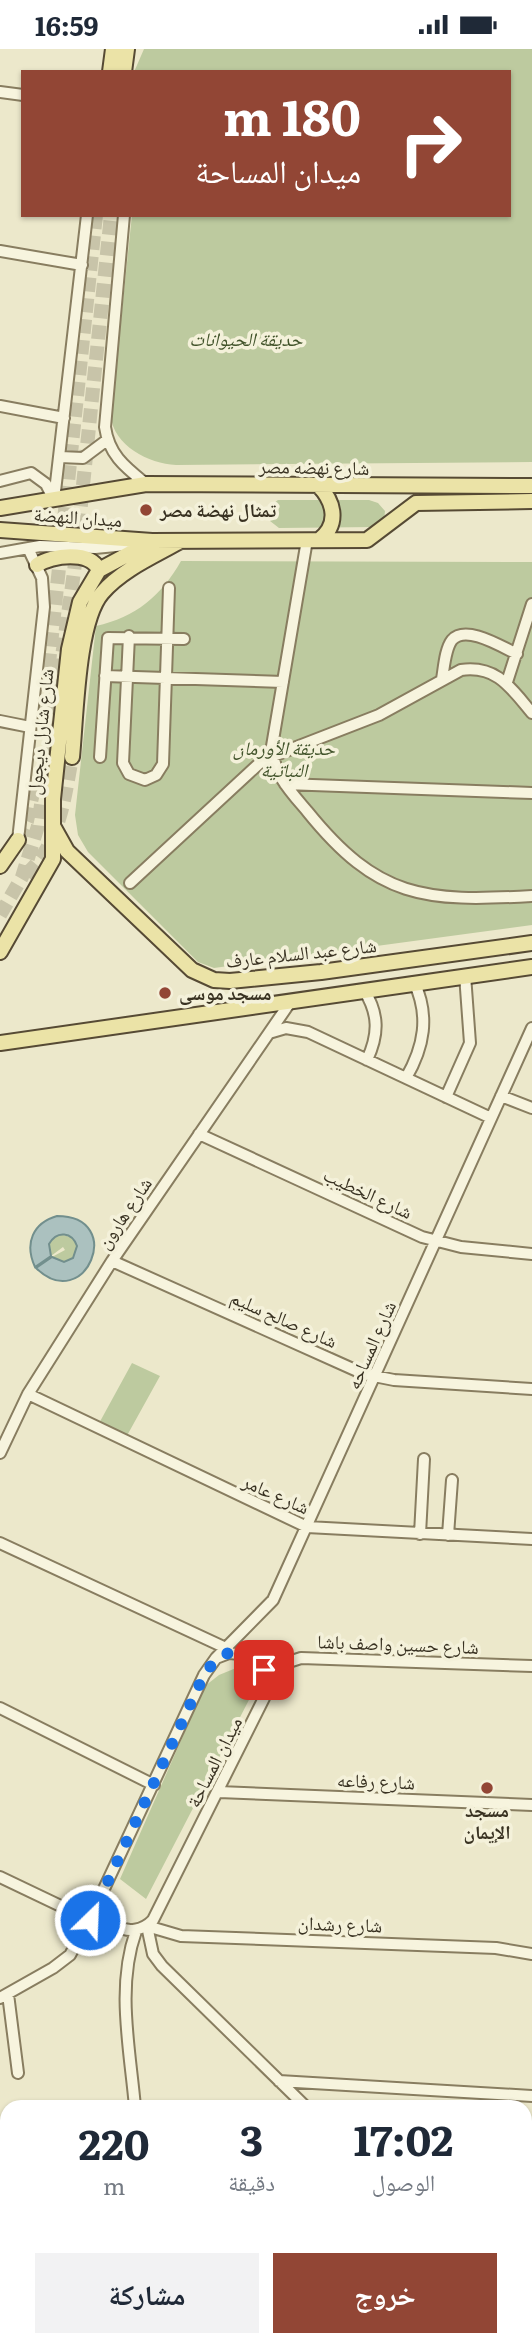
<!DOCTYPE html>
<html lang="ar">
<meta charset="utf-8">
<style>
body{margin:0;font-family:Literata,"Noto Naskh Arabic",serif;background:#f2f2f3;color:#1f2937;direction:rtl;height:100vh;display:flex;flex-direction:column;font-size:26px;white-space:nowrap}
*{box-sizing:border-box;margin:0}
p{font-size:23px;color:#747a83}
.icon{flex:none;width:38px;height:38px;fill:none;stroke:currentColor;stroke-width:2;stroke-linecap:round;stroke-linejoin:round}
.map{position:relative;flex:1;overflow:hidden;direction:ltr}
.sheet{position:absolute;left:0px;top:2051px;width:532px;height:247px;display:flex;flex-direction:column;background:#fff;border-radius:21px 21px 0 0;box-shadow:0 2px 5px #0004;direction:rtl}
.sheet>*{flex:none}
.guide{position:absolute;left:21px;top:21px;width:490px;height:147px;border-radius:0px;box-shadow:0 2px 5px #0004;direction:rtl;background:#924635;color:#fff;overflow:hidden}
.pin{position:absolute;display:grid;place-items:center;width:60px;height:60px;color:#fff;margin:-30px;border-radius:14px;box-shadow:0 4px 10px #0006}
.me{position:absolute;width:77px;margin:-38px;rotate:24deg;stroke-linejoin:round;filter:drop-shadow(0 0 5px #0008)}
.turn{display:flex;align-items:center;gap:24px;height:147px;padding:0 35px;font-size:32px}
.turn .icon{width:91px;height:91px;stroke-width:2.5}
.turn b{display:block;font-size:49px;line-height:60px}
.eta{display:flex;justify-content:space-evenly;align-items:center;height:119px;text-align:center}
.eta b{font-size:42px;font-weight:700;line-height:49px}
.button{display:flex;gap:14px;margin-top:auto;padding:14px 35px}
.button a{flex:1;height:80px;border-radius:0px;background:#924635;color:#fff;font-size:28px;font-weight:700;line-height:80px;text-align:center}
.button a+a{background:#f2f2f3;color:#1f2937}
.status{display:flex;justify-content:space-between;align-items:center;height:49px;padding:0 35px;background:#fff;direction:ltr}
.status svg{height:19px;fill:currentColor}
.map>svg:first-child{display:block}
.green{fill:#bdca9f}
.water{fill:#abc1bf;stroke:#728f8d;stroke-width:2}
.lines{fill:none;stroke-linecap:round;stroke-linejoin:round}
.major-tunnel{stroke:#c8c4a9;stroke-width:14;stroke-dasharray:14 7;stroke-linecap:butt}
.minor-casing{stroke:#887d60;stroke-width:14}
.major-casing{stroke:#564a34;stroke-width:18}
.minor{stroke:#f7f4de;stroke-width:10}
.major{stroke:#ebe3a7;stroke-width:14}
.route{stroke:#1a73e8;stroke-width:12;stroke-dasharray:0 21.6}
.poi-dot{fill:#924635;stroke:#f4f1da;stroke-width:2.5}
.labels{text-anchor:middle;stroke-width:7;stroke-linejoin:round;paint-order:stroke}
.park-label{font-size:19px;font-style:italic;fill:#42542b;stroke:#f4f1da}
.street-label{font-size:19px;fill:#393222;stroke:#f4f1da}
.poi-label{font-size:19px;font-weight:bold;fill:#393222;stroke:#f4f1da;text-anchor:start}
</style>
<div class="status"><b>16:59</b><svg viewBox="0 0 49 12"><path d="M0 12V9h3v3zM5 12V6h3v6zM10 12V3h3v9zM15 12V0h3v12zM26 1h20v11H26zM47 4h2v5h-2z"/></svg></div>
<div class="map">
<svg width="532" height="2297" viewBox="0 0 532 2297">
<rect width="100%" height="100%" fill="#ece8cb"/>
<path class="green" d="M144 0H532V413L176 416C149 415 113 396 111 367L132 166H509V23H134Z
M278 451H369L378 454 385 462 384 472 376 478 279 479 270 472 271 456Z
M181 512 532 513V876L214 919 198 913 88 803 78 786 75 766 96 577C136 568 161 547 181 512Z
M60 1185 73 1189 77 1197 73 1209 64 1213 52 1208 65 1201 63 1198 51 1207 48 1199 51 1190Z
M132 1314 160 1327 124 1392 97 1378Z
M241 1617 251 1638V1647L146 1850 120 1830 205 1637 219 1626Z"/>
<path class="water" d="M57 1167C127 1167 85 1267 36 1219L52 1208 64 1213 73 1209 77 1197C72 1183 57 1181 49 1195L51 1207 35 1218C24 1194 33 1174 57 1167Z"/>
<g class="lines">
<path class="major-tunnel" d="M42 681 96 166
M18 791 27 772 34 739
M26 825C59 798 65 747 72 708
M0 866 22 828 38 777 74 523 111 166"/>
<g class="minor-casing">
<path id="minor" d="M0 43 23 46
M124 166 105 378C109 406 125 418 146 435
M0 202 82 216
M0 357 64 369
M60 408 83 409 107 391
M0 432 31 424 46 435 54 451
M54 451 87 166
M307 491 272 697C273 725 290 742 307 762 378 850 424 853 532 847
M0 504 40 497 95 499 136 495
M129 587 123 714 129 725 145 731 156 726 163 715 169 539
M105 627 283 633
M442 630C444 619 445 600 452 591 466 575 502 598 517 605
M507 633 532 555
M0 672 30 678
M100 708 108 589 184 590
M285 735 532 744
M18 791 44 558 42 529 28 499
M130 834 263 711 379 666 461 621C497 616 511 639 532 664
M364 941C379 965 379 985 367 1011
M269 984 286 979 308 983 491 1069
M406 1029C424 998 430 967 414 933
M501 1047 532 1059
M446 1048 470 994 465 926
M199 1085 422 1188 461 1198 532 1205
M112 1212 364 1325 394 1331 532 1340
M28 1345 307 1478 532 1490
M0 1404 28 1345 112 1212 291 952
M420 1485 424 1410
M448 1486 452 1431
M0 1494 228 1600
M229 1604C257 1605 271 1621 264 1649L153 1871C131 1894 94 1874 103 1842L204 1626 216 1609Z
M216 1609 273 1551 532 979
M264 1621 301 1609 532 1617
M0 1659 154 1736
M219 1743 532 1756
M0 1828 90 1871
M8 1945 18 2024
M0 1949 53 1919 70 1906 100 1850
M279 2032 532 2047
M135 2058C130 2000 116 1938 136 1882
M306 2058 162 1917 153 1905 147 1877 181 1887 496 1899 532 1905
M156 2291 157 2297
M309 2291 310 2297
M394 2297 396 2291"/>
</g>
<g class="major-casing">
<path id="major" d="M110 23 113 0
M124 23 127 0
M319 437C335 454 339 476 319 491
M0 459 146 435 532 437
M0 481 152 492 367 491 416 454 532 452
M37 516C52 506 90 501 99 521
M72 708C76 669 77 573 102 544 122 521 152 508 179 493
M53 777 67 802 192 921 214 931 230 932 321 923 532 894
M0 817 18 791
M0 903 53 810V750L69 600 80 553 99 521 151 493
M0 994 532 918
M525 2287H532
M426 2297 489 2291"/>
</g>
<use href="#minor" class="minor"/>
<use href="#major" class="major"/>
</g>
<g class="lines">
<path class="route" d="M90 1871 204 1626C222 1599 242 1594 264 1621"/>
</g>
<g class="poi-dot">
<circle cx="146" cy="461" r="7"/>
<circle cx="165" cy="944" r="7"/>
<circle cx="487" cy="1739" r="7"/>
</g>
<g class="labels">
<g class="park-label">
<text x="246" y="297">حديقة الحيوانات</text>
<text x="284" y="706">حديقة الأورمان<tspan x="284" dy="22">النباتية</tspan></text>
</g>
<g class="street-label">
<text transform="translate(314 418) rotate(1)" y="7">شارع نهضه مصر</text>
<text transform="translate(78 468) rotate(4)" y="7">ميدان النهضة</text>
<text transform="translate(40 683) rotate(-84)" y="7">شارع شارل ديجول</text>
<text transform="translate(301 904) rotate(-6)" y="7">شارع عبد السلام عارف</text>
<text transform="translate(368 1144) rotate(25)" y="7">شارع الخطيب</text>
<text transform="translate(124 1164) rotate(-56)" y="7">شارع هارون</text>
<text transform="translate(284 1270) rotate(24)" y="7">شارع صالح سليم</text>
<text transform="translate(371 1296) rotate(-66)" y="7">شارع المساحه</text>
<text transform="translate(276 1445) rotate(24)" y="7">شارع عامر</text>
<text transform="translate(398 1595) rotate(2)" y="7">شارع حسين واصف باشا</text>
<text transform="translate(214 1713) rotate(-63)" y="7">ميدان المساحة</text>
<text transform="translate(376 1732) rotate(2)" y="7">شارع رفاعه</text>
<text transform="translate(340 1875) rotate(2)" y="7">شارع رشدان</text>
</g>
<g class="poi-label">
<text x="160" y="468">تمثال نهضة مصر</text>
<text x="179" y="951">مسجد موسى</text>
<text x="487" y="1768" text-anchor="middle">مسجد<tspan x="487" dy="22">الإيمان</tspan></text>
</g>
</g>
</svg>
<div class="pin" style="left:264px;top:1621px;background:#d93025"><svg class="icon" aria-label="arrive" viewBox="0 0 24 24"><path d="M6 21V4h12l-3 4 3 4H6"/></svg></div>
<svg class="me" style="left:90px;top:1871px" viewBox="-20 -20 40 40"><circle r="17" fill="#1a73e8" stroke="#fff" stroke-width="3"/><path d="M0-11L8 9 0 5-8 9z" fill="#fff"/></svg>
<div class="guide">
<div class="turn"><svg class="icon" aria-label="right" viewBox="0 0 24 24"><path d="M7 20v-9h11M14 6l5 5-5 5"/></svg><div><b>180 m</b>ميدان المساحة</div></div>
</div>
<section class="sheet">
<div class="eta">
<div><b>17:02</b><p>الوصول</p></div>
<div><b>3</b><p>دقيقة</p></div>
<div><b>220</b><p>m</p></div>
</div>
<div class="button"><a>خروج</a><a>مشاركة</a></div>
</section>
</div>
